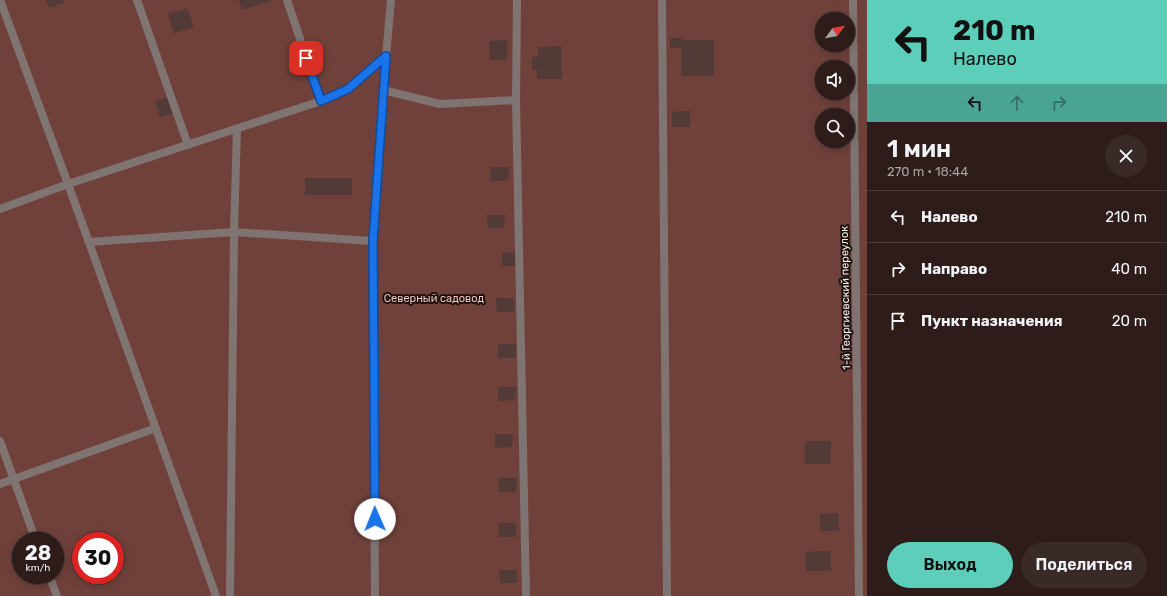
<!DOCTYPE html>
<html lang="ru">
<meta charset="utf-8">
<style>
body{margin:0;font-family:Rubik,sans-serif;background:#392927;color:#f1f3f6;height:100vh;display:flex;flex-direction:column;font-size:15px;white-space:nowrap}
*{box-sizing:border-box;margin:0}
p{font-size:13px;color:#a7a1a2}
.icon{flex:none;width:22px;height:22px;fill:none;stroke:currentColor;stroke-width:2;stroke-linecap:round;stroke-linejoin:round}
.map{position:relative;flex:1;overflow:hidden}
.sheet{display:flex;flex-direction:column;background:#2d1c1a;width:300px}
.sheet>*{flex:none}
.banner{background:#5dceb9;color:#111;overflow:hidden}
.needle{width:26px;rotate:58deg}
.fabs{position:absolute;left:815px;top:12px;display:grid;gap:8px}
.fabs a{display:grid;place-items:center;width:40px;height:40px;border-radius:50%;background:#2d1c1a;box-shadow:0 2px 10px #0003,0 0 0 1px #483a39;font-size:20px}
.speed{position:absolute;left:12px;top:532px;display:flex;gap:8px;font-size:20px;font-weight:700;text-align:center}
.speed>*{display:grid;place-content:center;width:52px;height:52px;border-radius:50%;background:#2d1c1a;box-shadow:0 2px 10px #0003,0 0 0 1px #483a39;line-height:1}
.speed small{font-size:10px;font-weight:400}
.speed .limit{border:6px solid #d22;background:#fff;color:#111}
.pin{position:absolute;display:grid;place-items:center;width:34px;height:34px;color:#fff;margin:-17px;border-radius:8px;box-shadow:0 2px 6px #0006}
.me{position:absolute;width:44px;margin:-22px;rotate:359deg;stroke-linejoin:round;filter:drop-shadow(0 0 3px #0008)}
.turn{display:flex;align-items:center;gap:14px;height:84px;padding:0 20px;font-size:18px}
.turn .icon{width:52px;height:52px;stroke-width:2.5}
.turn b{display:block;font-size:28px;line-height:34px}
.lanes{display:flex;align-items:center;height:38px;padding:0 20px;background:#0003;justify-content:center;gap:20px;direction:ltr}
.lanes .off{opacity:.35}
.round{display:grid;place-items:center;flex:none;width:42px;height:42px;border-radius:21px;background:#392927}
.overview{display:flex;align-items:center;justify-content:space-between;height:68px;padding:0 20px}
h1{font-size:24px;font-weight:600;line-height:30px}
.action{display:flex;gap:8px;margin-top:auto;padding:8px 20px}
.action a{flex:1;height:46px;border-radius:24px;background:#5dceb9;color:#111;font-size:16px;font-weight:600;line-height:46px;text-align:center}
.action a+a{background:#392927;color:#f1f3f6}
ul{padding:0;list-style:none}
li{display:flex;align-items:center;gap:12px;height:52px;padding:0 20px;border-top:1px solid #483a39}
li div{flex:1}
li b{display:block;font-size:15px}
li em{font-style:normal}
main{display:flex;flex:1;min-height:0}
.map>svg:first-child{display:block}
.green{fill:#6f413a;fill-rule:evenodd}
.building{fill:#523a36}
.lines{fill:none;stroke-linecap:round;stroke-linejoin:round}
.service{stroke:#807472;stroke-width:8}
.minor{stroke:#807472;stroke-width:8}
.route-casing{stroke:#114b97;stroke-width:10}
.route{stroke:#1a73e8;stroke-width:7}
.labels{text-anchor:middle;stroke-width:4;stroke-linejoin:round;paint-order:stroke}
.park-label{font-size:11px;fill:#f2c7bf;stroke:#1c1210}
.street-label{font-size:11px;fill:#fdeeeb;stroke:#1c1210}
</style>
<main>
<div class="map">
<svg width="867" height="596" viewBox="0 0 867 596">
<rect width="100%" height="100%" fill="#3c2622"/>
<path class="green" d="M0 0H867V596H0ZM822 19H848V45H822ZM822 67H848V93H822ZM822 115H848V141H822ZM21 541H55V575H21ZM81 541H115V575H81Z"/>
<path class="building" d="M46 0H63L64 3 49 8Z
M239 0H271V1L242 10Z
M187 8 194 27 174 33 168 14Z
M670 38H682V40H714V76H681V48H670Z
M507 40V60H490L489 41Z
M561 46 562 79H537V70H532V57H538V47Z
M168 97 173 113 160 117 155 101Z
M690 111V127H672V112Z
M490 167H509L508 180 491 181Z
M305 178H352V195H305Z
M487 215H505L504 228H488Z
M520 252 519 266H502V253Z
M496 298H514V312H497Z
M498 344H516L515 358H498Z
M498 387H516L515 400 498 401Z
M495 434H513L512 447 495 448Z
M805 441H831V464H805Z
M498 478H517L516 492H499Z
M838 513 839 531H820V514Z
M498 523H516V537H499Z
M831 551V571H806L805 552Z
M499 570H517V583H500Z"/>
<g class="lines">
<path class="service" d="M137 0 188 145
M287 0 321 101
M517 0 516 100 526 596
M662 0 667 596
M89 242 234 232 373 241
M0 441 36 541
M49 575 57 596
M230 596 234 232 237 129"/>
<path class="minor" d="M0 0 68 184 216 596
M853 0 859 596
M383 90 440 104 516 100
M0 209 68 184 321 101 348 89 386 56
M0 484 156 428
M375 596 373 241 383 90 391 0"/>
</g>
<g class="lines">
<g class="route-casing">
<path id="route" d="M306 58 321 101 348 89 386 56 373 241 375 519"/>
</g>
<use href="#route" class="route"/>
</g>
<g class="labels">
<g class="park-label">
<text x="434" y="302">Северный садовод</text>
</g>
<g class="street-label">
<text transform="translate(845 298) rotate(-91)" y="4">1-й Георгиевский переулок</text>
</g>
</g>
</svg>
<div class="fabs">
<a><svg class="needle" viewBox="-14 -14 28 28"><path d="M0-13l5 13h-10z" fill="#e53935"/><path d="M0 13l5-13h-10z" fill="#a7a1a2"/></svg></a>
<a><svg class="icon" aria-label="sound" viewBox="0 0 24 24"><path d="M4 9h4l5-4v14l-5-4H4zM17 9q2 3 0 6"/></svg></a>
<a><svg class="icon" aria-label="search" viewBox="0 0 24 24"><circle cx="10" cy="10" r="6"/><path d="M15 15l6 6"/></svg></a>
</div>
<div class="speed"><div>28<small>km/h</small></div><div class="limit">30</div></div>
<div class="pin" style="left:306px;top:58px;background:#d93025"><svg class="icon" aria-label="arrive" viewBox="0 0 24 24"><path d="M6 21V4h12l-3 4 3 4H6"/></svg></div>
<svg class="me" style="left:375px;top:519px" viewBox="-20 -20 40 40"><circle r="19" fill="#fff"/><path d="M0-13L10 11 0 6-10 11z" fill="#1a73e8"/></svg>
</div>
<section class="sheet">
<div class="banner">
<div class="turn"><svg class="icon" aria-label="left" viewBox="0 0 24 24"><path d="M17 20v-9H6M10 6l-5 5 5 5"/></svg><div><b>210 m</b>Налево</div></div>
<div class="lanes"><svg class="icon" aria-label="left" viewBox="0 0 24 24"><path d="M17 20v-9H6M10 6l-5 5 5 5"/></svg><svg class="icon off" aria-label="ahead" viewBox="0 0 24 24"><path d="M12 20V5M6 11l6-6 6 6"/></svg><svg class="icon off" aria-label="right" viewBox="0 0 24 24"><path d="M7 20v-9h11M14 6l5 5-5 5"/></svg></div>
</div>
<div class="overview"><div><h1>1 мин</h1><p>270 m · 18:44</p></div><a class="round"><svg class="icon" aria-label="close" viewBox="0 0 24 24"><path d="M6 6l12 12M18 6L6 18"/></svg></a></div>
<ul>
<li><svg class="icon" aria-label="left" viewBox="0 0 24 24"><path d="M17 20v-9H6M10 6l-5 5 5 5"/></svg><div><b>Налево</b></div><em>210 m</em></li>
<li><svg class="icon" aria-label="right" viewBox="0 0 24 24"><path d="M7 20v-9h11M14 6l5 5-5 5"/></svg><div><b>Направо</b></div><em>40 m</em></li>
<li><svg class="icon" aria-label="arrive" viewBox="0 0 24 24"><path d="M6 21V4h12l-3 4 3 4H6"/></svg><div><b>Пункт назначения</b></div><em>20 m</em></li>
</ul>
<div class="action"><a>Выход</a><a>Поделиться</a></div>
</section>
</main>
